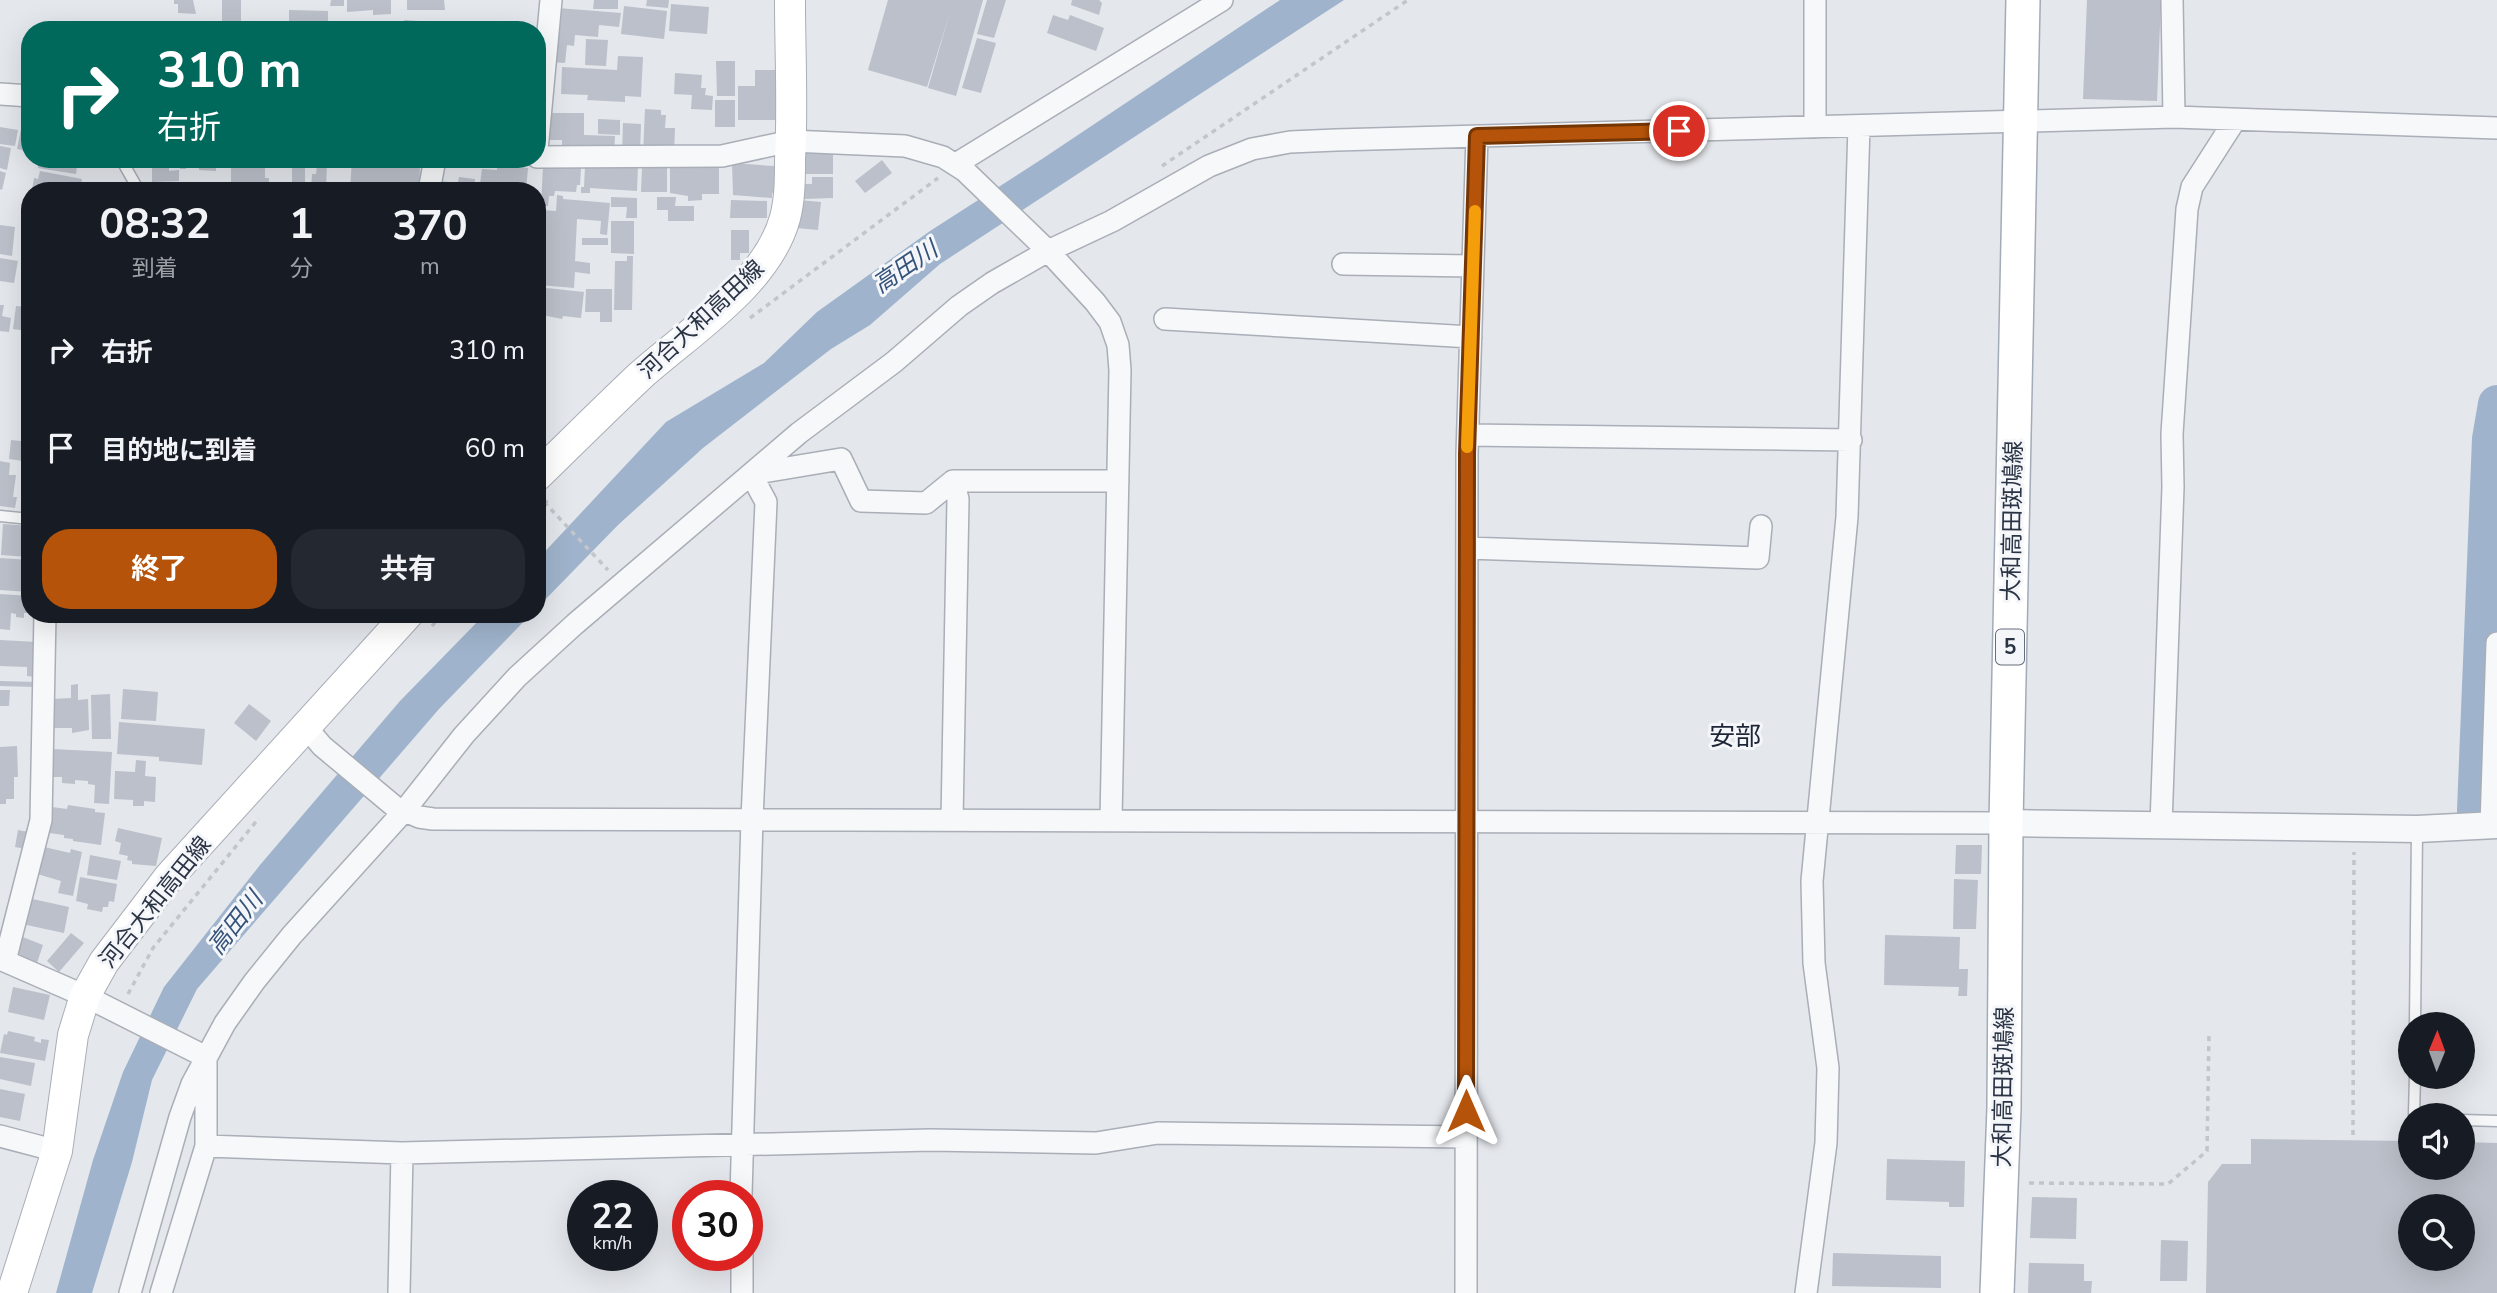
<!DOCTYPE html>
<html lang="ja">
<meta charset="utf-8">
<style>
body{margin:0;font-family:"Nunito Sans","Noto Sans JP",sans-serif;background:#242831;color:#f1f3f6;height:100vh;display:flex;flex-direction:column;font-size:26px;white-space:nowrap}
*{box-sizing:border-box;margin:0}
p{font-size:23px;color:#9ea1a6}
.icon{flex:none;width:38px;height:38px;fill:none;stroke:currentColor;stroke-width:2;stroke-linecap:round;stroke-linejoin:round}
.map{position:relative;flex:1;overflow:hidden}
.panel{position:absolute;left:21px;top:182px;width:525px;height:441px;display:flex;flex-direction:column;background:#171b24;border-radius:28px;box-shadow:0 7px 28px #0002}
.panel>*{flex:none}
.hud{position:absolute;left:21px;top:21px;width:525px;height:147px;border-radius:28px;box-shadow:0 7px 28px #0002;background:#00695c;color:#fff;overflow:hidden}
.needle{width:46px;rotate:1deg}
.controls{position:absolute;left:2398px;top:1012px;display:grid;gap:14px}
.controls a{display:grid;place-items:center;width:77px;height:77px;border-radius:50%;background:#171b24;box-shadow:0 7px 28px #0002;font-size:35px}
.speed{position:absolute;left:567px;top:1180px;display:flex;gap:14px;font-size:35px;font-weight:700;text-align:center}
.speed>*{display:grid;place-content:center;width:91px;height:91px;border-radius:50%;background:#171b24;box-shadow:0 7px 28px #0002;line-height:1}
.speed small{font-size:18px;font-weight:400}
.speed .limit{border:10px solid #d22;background:#fff;color:#111}
.pin{position:absolute;display:grid;place-items:center;width:60px;height:60px;color:#fff;margin:-30px;border:4px solid #fff;border-radius:50%;box-shadow:0 2px 7px #0007}
.me{position:absolute;width:77px;margin:-38px;rotate:0deg;stroke-linejoin:round;filter:drop-shadow(0 0 5px #0008)}
.turn{display:flex;align-items:center;gap:24px;height:147px;padding:0 21px;font-size:32px}
.turn .icon{width:91px;height:91px;stroke-width:2.5}
.turn b{display:block;font-size:49px;line-height:60px}
.eta{display:flex;justify-content:space-evenly;align-items:center;height:119px;text-align:center}
.eta b{font-size:42px;font-weight:700;line-height:49px}
.cta{display:flex;gap:14px;margin-top:auto;padding:14px 21px}
.cta a{flex:1;height:80px;border-radius:28px;background:#b45309;color:#fff;font-size:28px;font-weight:700;line-height:80px;text-align:center}
.cta a+a{background:#242831;color:#f1f3f6}
ul{padding:0;list-style:none}
li{display:flex;align-items:center;gap:21px;height:98px;padding:0 21px}
li div{flex:1}
li b{display:block;font-size:26px}
li em{font-style:normal}
.map>svg:first-child{display:block}
.water{fill:#9fb4cc}
.lines{fill:none;stroke-linecap:round;stroke-linejoin:round}
.river{stroke:#9fb4cc;stroke-width:38}
.building{fill:#bbc0ca;fill-rule:evenodd}
.service-casing{stroke:#a9aeb7;stroke-width:13}
.minor-casing{stroke:#a9aeb7;stroke-width:24}
.tertiary-casing{stroke:#a9aeb7;stroke-width:29}
.secondary-casing{stroke:#a9aeb7;stroke-width:32}
.primary-casing{stroke:#a3abb8;stroke-width:36}
.path{stroke:#c2c5cb;stroke-width:3.5;stroke-dasharray:5 5;stroke-linecap:butt}
.service{stroke:#f7f8fa;stroke-width:10}
.minor{stroke:#f7f8fa;stroke-width:21}
.tertiary{stroke:#f7f8fa;stroke-width:26}
.secondary{stroke:#fff;stroke-width:30}
.primary{stroke:#fff;stroke-width:33}
.route-casing{stroke:#753606;stroke-width:18}
.route{stroke:#b45309;stroke-width:12}
.slow{stroke:#f59e0b;stroke-width:12}
.labels{text-anchor:middle;stroke-width:6;stroke-linejoin:round;paint-order:stroke}
.shield{fill:#f4f6f9;stroke:#676e7b;stroke-width:2}
.shield-label{font-size:21px;font-weight:bold;fill:#2b3445}
.street-label{font-size:23px;fill:#2b3445;stroke:#f4f6f9}
.water-label{font-size:24px;font-style:italic;fill:#34527a;stroke:#f4f6f9}
.quarter-label{font-size:26px;fill:#1d2536;stroke:#f4f6f9}
</style>
<div class="map">
<svg width="2497" height="1293" viewBox="0 0 2497 1293">
<rect width="100%" height="100%" fill="#e4e7ec"/>
<path class="water" d="M1280 0H1344L940 264 870 325 831 349 703 448 618 525 537 608V560L666 422 764 363 817 312 930 231 1042 159Z
M485 614H531L439 709 197 989 152 1080 132 1162 92 1293H56L93 1160 123 1072 164 987 260 865 400 701Z"/>
<g class="lines">
<path class="river" d="M2476 810 2491 439 2497 404"/>
</g>
<path class="building" d="M174 0H193L196 14 178 13V4H174Z
M222 0H241V30H222Z
M331 0H344V6H330Z
M347 0H391V14L373 15V10L347 12Z
M407 0H444L445 10H407Z
M594 0H618V9H593Z
M647 0H669L668 8 646 6Z
M888 0H983L956 96 928 88 950 12 927 87 868 70Z
M987 0H1006L994 38 977 34Z
M1072 0H1099L1102 3 1099 15 1071 5Z
M2087 0H2161L2157 101 2083 99Z
M671 4 709 7 707 34 669 31Z
M624 6 667 11 664 39 621 34Z
M558 8 621 13 619 27 599 25 598 37 575 35 574 46 567 45 565 63 551 62Z
M289 10 328 11V30H289Z
M1053 15 1068 20 1070 15 1104 28 1096 51 1047 33Z
M404 20 449 23 448 30H403Z
M331 23 389 24V30H331Z
M489 23 505 25 504 30H488Z
M977 38 996 43 981 93 962 88Z
M586 39 608 40 606 66 585 65Z
M618 56 643 57 641 97 625 96V102L587 100 588 95 561 94 562 67 617 70Z
M716 61H735V96H717Z
M755 70H777V120H738V86H755Z
M675 73 702 75 701 88H706L705 95 713 96 712 110 691 109 692 95 674 94Z
M715 100H735V127H715Z
M645 109 661 110V115H666L665 128H675L674 155 643 153Z
M545 113H584V135L615 136 614 154 562 153V140H545Z
M598 119 620 120V135L598 134Z
M623 123 641 124 640 154H622Z
M0 127 18 130 15 146 0 144Z
M21 129 30 131V151L17 149Z
M0 146 11 148 7 170 0 168Z
M802 153H833V174H802Z
M39 159H78L76 174 38 168Z
M165 159H187L186 169H180V165H165Z
M199 159H216V171L199 170Z
M231 159H265V178H269L268 191H246V182H231Z
M273 159H327L326 191H311L312 174H316L317 166H305V182H292V166L273 165Z
M352 159H415L414 164H420L419 191H350Z
M882 160 892 173 865 193 855 181Z
M732 163 774 166V193H772V198L733 195Z
M497 165 528 168 526 191H479L482 169 497 170Z
M698 165H719V194H702V200L688 201V196L670 193V167H698Z
M585 166H638L637 191 590 188V193H581V187H584Z
M152 167H169V171L179 170V181L152 182Z
M543 167 581 168 580 185H577L576 192 555 191 554 196H549L548 206H541Z
M642 167H667V192H641Z
M0 171 6 173 2 190 0 189Z
M40 171 82 179 80 191 32 190 34 178 38 179Z
M459 177 475 179 474 191H438L439 181 458 183Z
M812 177H833V198L804 199V184H812Z
M203 184H217V191H203Z
M557 195 563 196V199L610 203 607 235 600 234 601 221 577 219 575 261 590 263V274L575 272 574 288 540 285 545 221H540L541 210 556 211Z
M611 197 637 198V218H626L627 207H611Z
M657 197H676L675 206H694V221H668V210H657Z
M731 200 767 201V218H730Z
M799 200 821 202 818 230 796 228Z
M611 221H634V254L611 253Z
M0 225 15 227 12 256 0 254Z
M731 230H749V253H740V260H731Z
M582 238H608V245H582Z
M627 256H633L632 310H614L615 261H627Z
M0 258 18 261 14 283 0 281Z
M537 287 584 292 581 318 563 316 562 319 537 314Z
M586 289H612V322H600V312H585Z
M0 305H4L2 316 11 318 9 332 0 331Z
M16 306 29 307 27 331 13 329Z
M11 440 30 442V462L9 459Z
M0 461 10 463 9 475H16L13 497H17L15 508 0 506Z
M3 524 30 526 29 557 1 555Z
M0 558 30 560 29 592 0 590Z
M0 594 30 596V613H24V618L16 617V614L11 613 10 630 0 629Z
M50 614H65V623L50 622Z
M0 640 37 642 36 677 27 676V667L0 666Z
M0 681 36 682V687L0 686Z
M78 684V700L88 699 89 730 72 733V728H53L52 699 71 698V685Z
M123 689 158 692 156 721 121 719Z
M0 690H10L9 706H0Z
M110 694 111 739H92L91 695Z
M249 704 271 721 256 741 234 723Z
M119 722 205 729 202 765 159 761V757L117 754Z
M17 746 18 777H14V799H6V804H0V747Z
M52 749 112 752 109 804 94 803 95 785 88 784V781L75 780V784L62 783V777H50Z
M136 760 146 761 145 776 156 777 155 802 144 801V806H133V800L114 799 115 771 135 772Z
M68 805 95 809V812L105 813 101 845 73 841V839L64 838V835L49 833 52 807 67 809Z
M118 828 162 838 156 866 132 864V861L127 860 128 856 119 854 121 843 115 841Z
M18 830 29 832 26 849 15 847Z
M1956 845H1982L1981 874H1955Z
M40 846 70 853 71 849 82 852 73 896 58 893 61 881 34 873Z
M90 855 121 861 117 880 87 875Z
M80 877 117 884 114 902 109 901 108 907H103L102 912 87 909 88 904 76 901Z
M1954 879 1978 880 1976 929H1953Z
M28 898 69 907 64 933 22 924Z
M71 933 84 943 59 972 47 961Z
M1885 935 1960 937 1959 969H1968L1967 996H1958L1959 987 1884 985Z
M20 936 43 945 37 963 13 955Z
M13 987 50 995 44 1020 8 1012Z
M8 1031 35 1037 34 1041 41 1043V1039L49 1040 45 1061 0 1053 4 1034 7 1035Z
M0 1057 35 1063 31 1086 0 1079Z
M0 1089 25 1094 20 1121 0 1117Z
M2251 1139 2410 1141V1167H2462V1142L2497 1143V1293H2206L2208 1182 2222 1164H2251ZM2410 1206H2462V1258H2410Z
M1887 1159 1965 1161 1964 1207H1949V1202L1886 1200Z
M2032 1197 2077 1198 2076 1239 2030 1238Z
M2161 1240 2188 1241 2187 1281H2160Z
M1833 1253 1941 1256V1288L1832 1286Z
M2029 1263 2084 1264V1281H2092L2091 1293H2028Z"/>
<g class="lines">
<g class="service-casing">
<path id="service" d="M121 159 139 191
M0 516 30 519
M2415 1024 2417 831
M2414 1115 2415 1076
M2462 1120 2497 1121"/>
</g>
<g class="minor-casing">
<path id="minor" d="M1815 0V127
M2172 0 2174 117
M0 94 30 96
M537 150 551 0
M537 157 722 156 791 141 905 146 943 157 965 171 1048 251 1095 302 1110 322 1118 345 1120 370 1111 820
M956 164 1222 0
M429 191 435 159
M1343 264 1473 266
M1165 319 1471 337
M1468 435 1851 440
M1467 548 1758 558 1761 526
M306 727 322 746 394 806 419 817 433 819 2006 823
M952 820 958 499 953 481
M2161 825 2173 487 2172 434 2187 209 2192 187 2235 120
M2491 825 2497 643
M0 959 85 996 206 1057V1146L161 1293
M5 961 41 820 45 614
M0 1136 57 1151
M206 1146 402 1153 930 1140 1096 1143 1158 1133 1466 1137
M741 1195 752 819 766 502 751 474 841 459 861 501 926 503 953 481H1118
M742 1255V1293
M130 1293 180 1117 192 1084 225 1023 254 982 292 935 404 811 464 735 517 677 575 624 799 433 894 362 959 306 992 283 1048 251 1112 221 1209 166 1252 149 1290 142 1336 140 2174 117 2497 128
M399 1293 402 1153
M1466 1293 1467 454 1477 136
M1806 1293 1826 1143 1828 1068 1814 963 1812 881 1847 517 1859 126"/>
</g>
<g class="tertiary-casing">
<path id="tertiary" d="M2006 823 2417 829 2497 825"/>
</g>
<g class="secondary-casing">
<path id="secondary" d="M537 476C571 443 605 409 640 376 689 332 767 284 785 218 790 199 790 179 790 160 793 107 790 53 790 0
M12 1293 57 1151 73 1035 85 996 104 962 169 877 408 614"/>
</g>
<g class="primary-casing">
<path id="primary" d="M1997 1293 2004 1108 2006 823 2023 0"/>
</g>
<path class="path" d="M1162 166 1408 0
M750 318 938 178
M544 502 608 570
M537 511 548 500
M432 626 442 614
M128 994 153 948 259 818
M2353 1135 2354 852
M2029 1183 2168 1184 2207 1151 2209 1034"/>
<use href="#service" class="service"/>
<use href="#minor" class="minor"/>
<use href="#tertiary" class="tertiary"/>
<use href="#secondary" class="secondary"/>
<use href="#primary" class="primary"/>
</g>
<g class="lines">
<g class="route-casing">
<path id="route" d="M1466 1111 1467 454 1477 136 1679 131"/>
</g>
<use href="#route" class="route"/>
<path class="slow" d="M1467 447 1475 211"/>
</g>
<g class="labels">
<rect class="shield" x="1996" y="629.5" width="28" height="35" rx="5"/>
<g class="shield-label">
<text x="2010" y="654">5</text>
</g>
<g class="street-label">
<text transform="translate(701 319) rotate(-43)" y="8">河合大和高田線</text>
<text transform="translate(2012 521) rotate(-89)" y="8">大和高田斑鳩線</text>
<text transform="translate(155 902) rotate(-51)" y="8">河合大和高田線</text>
<text transform="translate(2003 1087) rotate(-89)" y="8">大和高田斑鳩線</text>
</g>
<g class="water-label">
<text transform="translate(905 267) rotate(-34)" y="8">高田川</text>
<text transform="translate(235 923) rotate(-52)" y="8">高田川</text>
</g>
<g class="quarter-label">
<text x="1735" y="745">安部</text>
</g>
</g>
</svg>
<div class="controls">
<a><svg class="needle" viewBox="-14 -14 28 28"><path d="M0-13l5 13h-10z" fill="#e53935"/><path d="M0 13l5-13h-10z" fill="#9ea1a6"/></svg></a>
<a><svg class="icon" aria-label="sound" viewBox="0 0 24 24"><path d="M4 9h4l5-4v14l-5-4H4zM17 9q2 3 0 6"/></svg></a>
<a><svg class="icon" aria-label="search" viewBox="0 0 24 24"><circle cx="10" cy="10" r="6"/><path d="M15 15l6 6"/></svg></a>
</div>
<div class="speed"><div>22<small>km/h</small></div><div class="limit">30</div></div>
<div class="pin" style="left:1679px;top:131px;background:#d93025"><svg class="icon" aria-label="arrive" viewBox="0 0 24 24"><path d="M6 21V4h12l-3 4 3 4H6"/></svg></div>
<svg class="me" style="left:1466px;top:1111px" viewBox="-20 -20 40 40"><path d="M0-17L14 15 0 8-14 15z" fill="#b45309" stroke="#fff" stroke-width="4"/></svg>
<div class="hud">
<div class="turn"><svg class="icon" aria-label="right" viewBox="0 0 24 24"><path d="M7 20v-9h11M14 6l5 5-5 5"/></svg><div><b>310 m</b>右折</div></div>
</div>
<section class="panel">
<div class="eta">
<div><b>08:32</b><p>到着</p></div>
<div><b>1</b><p>分</p></div>
<div><b>370</b><p>m</p></div>
</div>
<ul>
<li><svg class="icon" aria-label="right" viewBox="0 0 24 24"><path d="M7 20v-9h11M14 6l5 5-5 5"/></svg><div><b>右折</b></div><em>310 m</em></li>
<li><svg class="icon" aria-label="arrive" viewBox="0 0 24 24"><path d="M6 21V4h12l-3 4 3 4H6"/></svg><div><b>目的地に到着</b></div><em>60 m</em></li>
</ul>
<div class="cta"><a>終了</a><a>共有</a></div>
</section>
</div>
